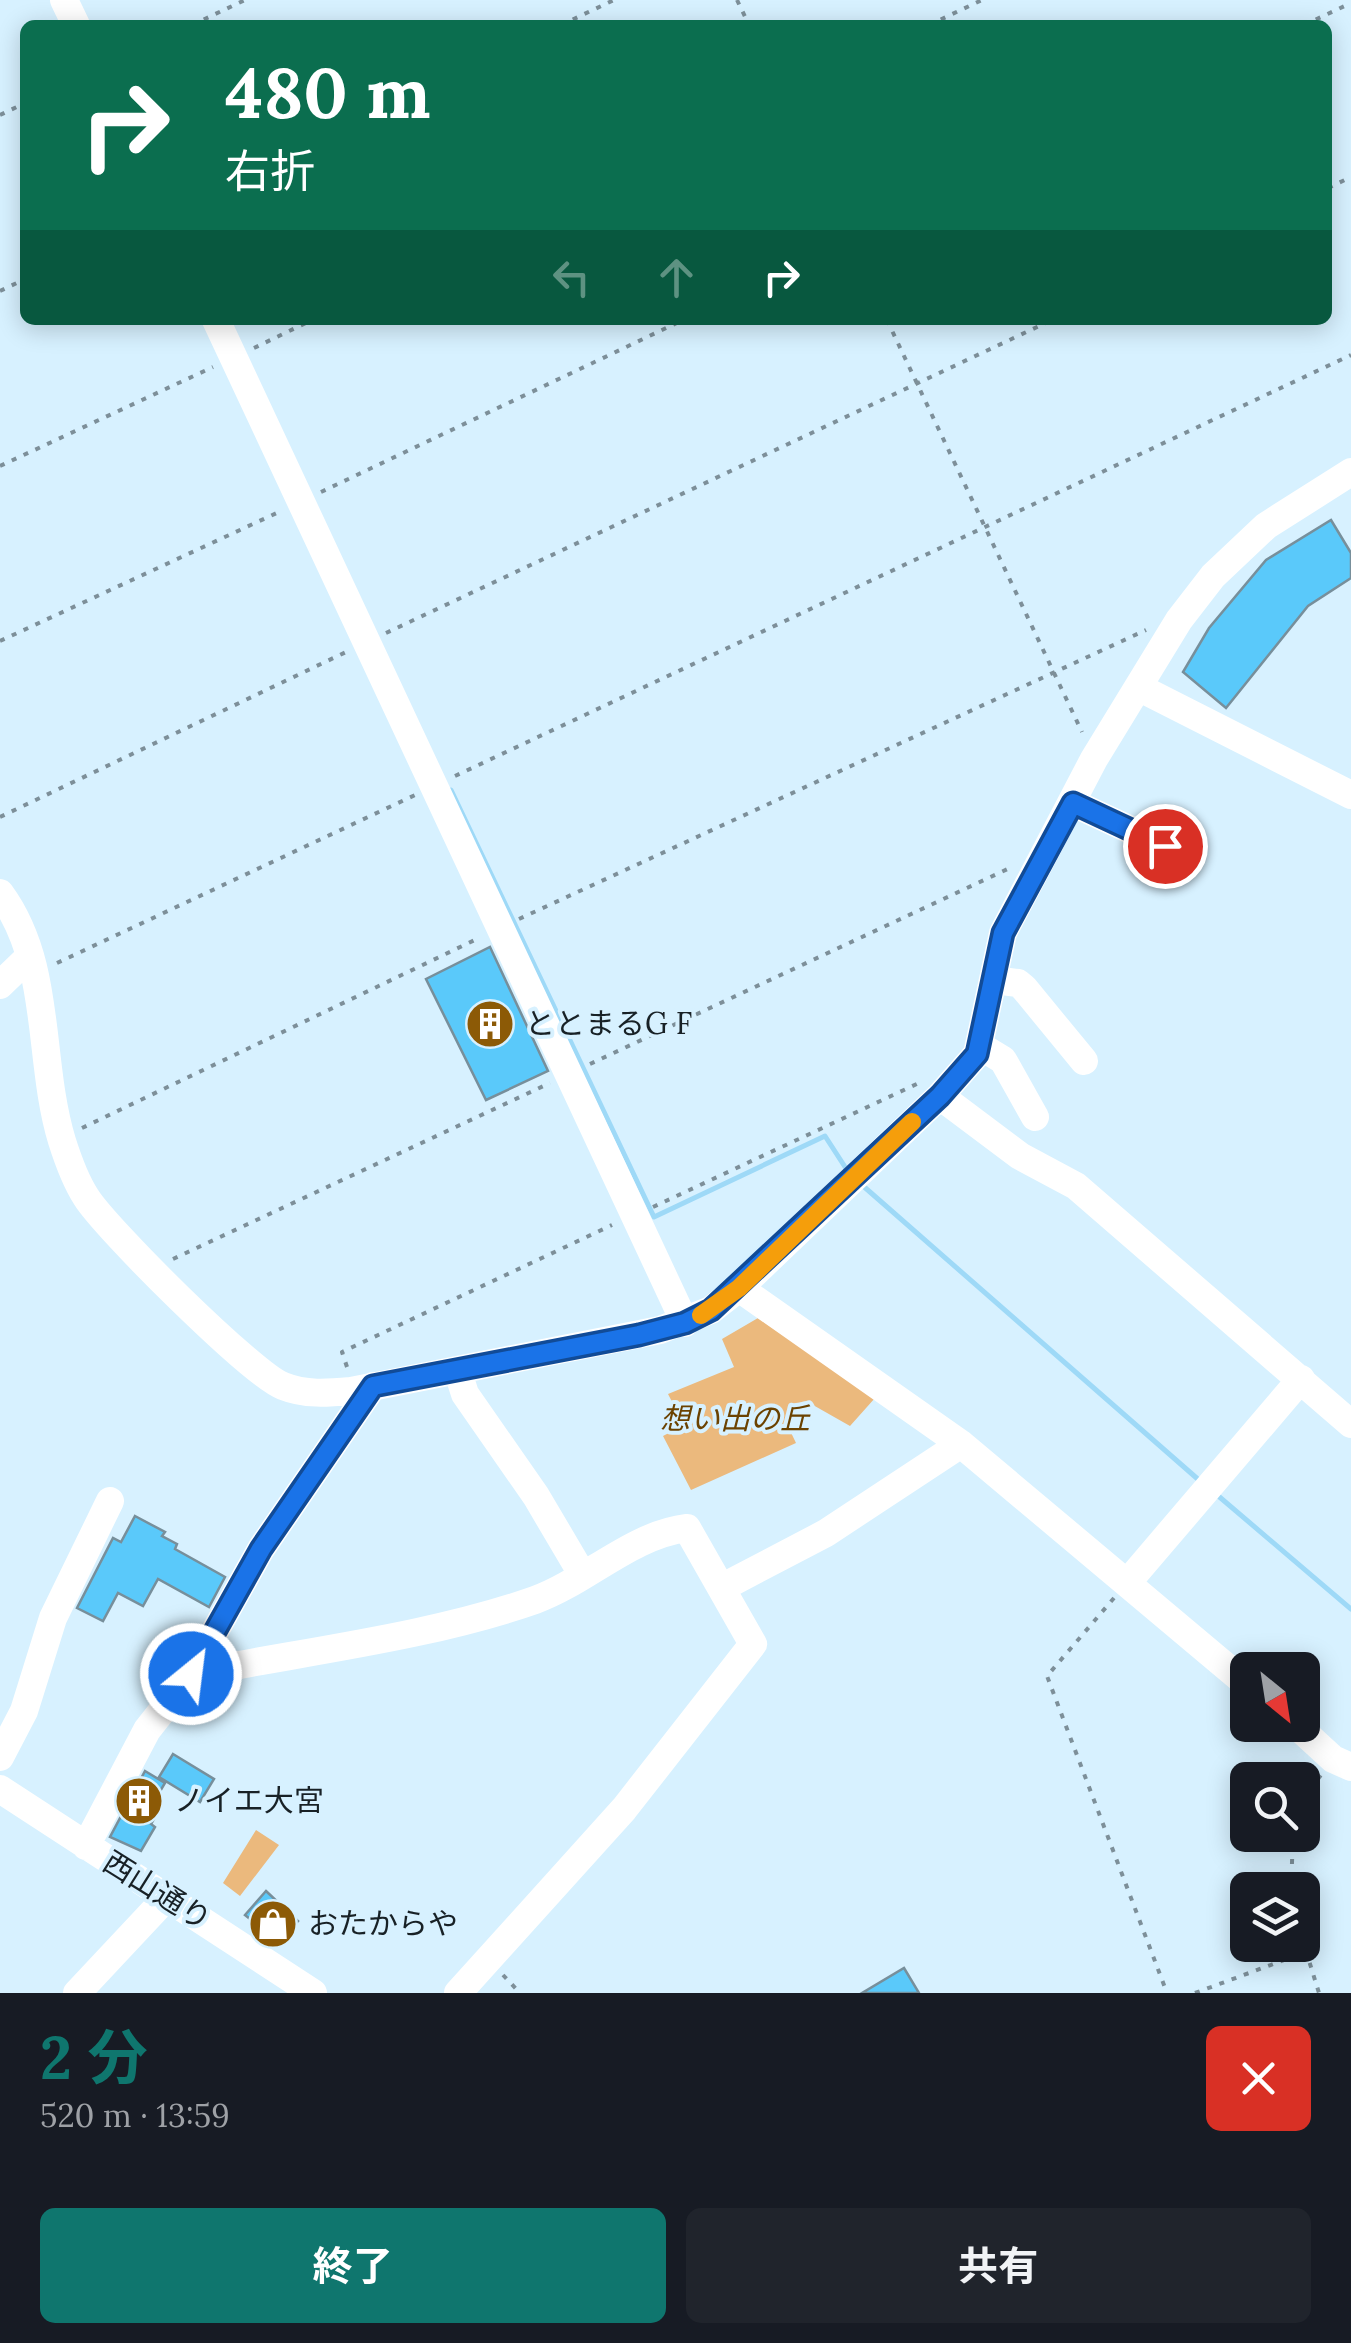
<!DOCTYPE html>
<html lang="ja">
<meta charset="utf-8">
<style>
body{margin:0;font-family:Lora,"Noto Sans JP",serif;background:#20242c;color:#f1f3f6;height:100vh;display:flex;flex-direction:column;font-size:38px;white-space:nowrap}
*{box-sizing:border-box;margin:0}
p{font-size:32px;color:#9ea1a6}
.icon{flex:none;width:55px;height:55px;fill:none;stroke:currentColor;stroke-width:2;stroke-linecap:round;stroke-linejoin:round}
.map{position:relative;height:1993px;overflow:hidden}
.drawer{display:flex;flex-direction:column;background:#171b24;flex:1}
.drawer>*{flex:none}
.hud{position:absolute;left:20px;top:20px;width:1312px;height:305px;border-radius:15px;box-shadow:0 5px 25px #0003;background:#0b6e4f;color:#fff;overflow:hidden}
.needle{width:65px;rotate:150deg}
.controls{position:absolute;left:1230px;top:1652px;display:grid;gap:20px}
.controls a{display:grid;place-items:center;width:90px;height:90px;border-radius:15px;background:#171b24;box-shadow:0 5px 25px #0003;font-size:50px}
.pin{position:absolute;display:grid;place-items:center;width:85px;height:85px;color:#fff;margin:-42px;border:5px solid #fff;border-radius:50%;box-shadow:0 2px 10px #0007}
.me{position:absolute;width:110px;margin:-55px;rotate:29deg;stroke-linejoin:round;filter:drop-shadow(0 0 8px #0008)}
.turn{display:flex;align-items:center;gap:35px;height:210px;padding:0 40px;font-size:45px}
.turn .icon{width:130px;height:130px;stroke-width:2.5}
.turn b{display:block;font-size:70px;line-height:85px}
.lanes{display:flex;align-items:center;height:95px;padding:0 40px;background:#0003;justify-content:center;gap:50px;direction:ltr}
.lanes .off{opacity:.35}
.round{display:grid;place-items:center;flex:none;width:105px;height:105px;border-radius:15px;background:#20242c}
.headline{display:flex;align-items:center;justify-content:space-between;height:170px;padding:0 40px}
h1{font-size:60px;font-weight:700;line-height:75px;color:#0f766e}
.cta{display:flex;gap:20px;margin-top:auto;padding:20px 40px}
.cta a{flex:1;height:115px;border-radius:15px;background:#0f766e;color:#fff;font-size:40px;font-weight:700;line-height:115px;text-align:center}
.cta a+a{background:#20242c;color:#f1f3f6}
.map>svg:first-child{display:block}
.green{fill:#ebb97d}
.lines{fill:none;stroke-linecap:round;stroke-linejoin:round}
.stream{stroke:#9ed9f7;stroke-width:5}
.building{fill:#5ac9fa;stroke:#778f9b;stroke-width:2.5}
.path{stroke:#7d8f99;stroke-width:4;stroke-dasharray:5 8;stroke-linecap:butt}
.minor{stroke:#fff;stroke-width:28}
.route-casing{stroke:#114b97;stroke-width:25}
.route{stroke:#1a73e8;stroke-width:18}
.slow{stroke:#f59e0b;stroke-width:18}
.labels{text-anchor:middle;stroke-width:8;stroke-linejoin:round;paint-order:stroke}
.poi-label{font-size:30px;fill:#182126;stroke:#d7f1ff;text-anchor:start}
.park-label{font-size:30px;font-style:italic;fill:#6b4200;stroke:#d7f1ff}
.street-label{font-size:30px;fill:#182126;stroke:#d7f1ff}
</style>
<div class="map">
<svg width="1351" height="1993" viewBox="0 0 1351 1993">
<rect width="100%" height="100%" fill="#d7f1ff"/>
<path class="green" d="M758 1318 875 1398 850 1426 813 1405 785 1420 796 1443 691 1490 663 1436 684 1425 668 1394 734 1367 722 1339Z
M256 1830 279 1845 240 1896 223 1883Z"/>
<g class="lines">
<path class="stream" d="M451 790 654 1217 825 1136 847 1170
M862 1185 1200 1481
M1216 1494 1351 1609"/>
</g>
<path class="building" d="M1331 520 1351 553V578L1308 606 1226 708 1183 672 1209 628 1266 560Z
M490 947 548 1071 486 1100 426 979Z
M135 1516 165 1532 162 1536 177 1544 175 1549 225 1577 209 1607 158 1579 143 1606 118 1593 103 1621 77 1608 113 1538 121 1542Z
M173 1754 214 1779 200 1802 159 1777Z
M145 1771 165 1783 149 1810 157 1814 151 1824 155 1827 141 1851 110 1837Z
M266 1891 298 1921 279 1942 245 1915Z
M904 1968 919 1993H862Z"/>
<g class="lines">
<path class="path" d="M737 0 749 25
M192 25 245 0
M561 25 614 0
M929 25 982 0
M1304 25 1351 3
M0 115 25 103
M1328 188 1351 177
M0 291 25 279
M887 320 1082 732
M254 348 312 320
M0 466 213 367
M321 492 683 320
M386 633 1052 320
M0 641 281 511
M455 776 1351 355
M0 817 346 652
M519 919 1146 630
M57 963 415 795
M590 1064 1012 867
M82 1128 479 938
M653 1207 921 1082
M173 1259 550 1083
M347 1367 342 1352 612 1225
M1114 1598 1047 1676 1167 1993
M1302 1800 1321 1775
M1291 1890 1293 1835
M1302 1938 1319 1993
M503 1975 520 1993
M1195 1993 1306 1952"/>
<path class="minor" d="M64 0 76 25
M216 320 685 1323
M1138 687 1351 795
M1073 803 1165 846
M0 893C53 965 37 1059 62 1141 68 1160 75 1180 86 1197 105 1228 253 1375 283 1386 305 1395 328 1393 351 1391L660 1330 711 1310 739 1288 940 1096 977 1054 1003 933 1094 759 1179 620 1213 576 1266 526 1351 472
M994 980 1018 983 1024 988 1084 1061
M0 985 30 956
M980 1046 1003 1060 1035 1117
M940 1096 1020 1156 1076 1186 1351 1424
M739 1288 961 1444 1248 1685
M458 1372 465 1394 536 1496 582 1574
M1127 1583 1301 1379
M723 1587 826 1533 961 1444
M191 1674C301 1652 430 1637 535 1600 587 1581 631 1535 687 1528L753 1644 624 1809 458 1993
M1296 1725 1333 1759 1351 1767
M0 1757 24 1711 53 1618 110 1501
M0 1789 313 1993
M86 1846 147 1730 191 1674 261 1549 373 1386
M77 1993 168 1896"/>
</g>
<g class="lines">
<g class="route-casing">
<path id="route" d="M191 1674 261 1549 373 1386 639 1335 685 1323 711 1310 940 1096 977 1054 1003 933 1073 803 1165 846"/>
</g>
<use href="#route" class="route"/>
<path class="slow" d="M701 1315 739 1288 912 1122"/>
</g>
<defs>
<g id="building-disc" transform="scale(2.5)"><circle r="9.5" fill="#8c5a06" stroke="#d7f1ff"/><path d="M-4-6H4V6H1V3H-1V6H-4ZM-2.5-4.3h1.7v1.8h-1.7ZM.8-4.3h1.7v1.8H.8ZM-2.5-1h1.7V.8h-1.7ZM.8-1h1.7V.8H.8Z" fill="#fff"/></g>
<g id="shop-disc" transform="scale(2.5)"><circle r="9.5" fill="#8c5a06" stroke="#d7f1ff"/><path d="M-5-2.5h2.3a2.7 3.5 0 0 1 5.4 0H5L5.5 6h-11ZM-1.5-2.5h3a1.5 2.3 0 0 0-3 0Z" fill="#fff"/></g>
</defs>
<g fill-rule="evenodd">
<use href="#building-disc" x="490" y="1024"/>
<use href="#building-disc" x="139" y="1801"/>
<use href="#shop-disc" x="273" y="1924"/>
</g>
<g class="labels">
<g class="poi-label">
<text x="525" y="1034">ととまるG F</text>
<text x="174" y="1811">ノイエ大宮</text>
<text x="308" y="1934">おたからや</text>
</g>
<g class="park-label">
<text x="735" y="1429">想い出の丘</text>
</g>
<g class="street-label">
<text transform="translate(157 1891) rotate(32)" y="10">西山通り</text>
</g>
</g>
</svg>
<div class="controls">
<a><svg class="needle" viewBox="-14 -14 28 28"><path d="M0-13l5 13h-10z" fill="#e53935"/><path d="M0 13l5-13h-10z" fill="#9ea1a6"/></svg></a>
<a><svg class="icon" aria-label="search" viewBox="0 0 24 24"><circle cx="10" cy="10" r="6"/><path d="M15 15l6 6"/></svg></a>
<a><svg class="icon" aria-label="layers" viewBox="0 0 24 24"><path d="M12 4l9 5-9 5-9-5zM3 14l9 5 9-5"/></svg></a>
</div>
<div class="pin" style="left:1165px;top:846px;background:#d93025"><svg class="icon" aria-label="arrive" viewBox="0 0 24 24"><path d="M6 21V4h12l-3 4 3 4H6"/></svg></div>
<svg class="me" style="left:191px;top:1674px" viewBox="-20 -20 40 40"><circle r="17" fill="#1a73e8" stroke="#fff" stroke-width="3"/><path d="M0-11L8 9 0 5-8 9z" fill="#fff"/></svg>
<div class="hud">
<div class="turn"><svg class="icon" aria-label="right" viewBox="0 0 24 24"><path d="M7 20v-9h11M14 6l5 5-5 5"/></svg><div><b>480 m</b>右折</div></div>
<div class="lanes"><svg class="icon off" aria-label="left" viewBox="0 0 24 24"><path d="M17 20v-9H6M10 6l-5 5 5 5"/></svg><svg class="icon off" aria-label="ahead" viewBox="0 0 24 24"><path d="M12 20V5M6 11l6-6 6 6"/></svg><svg class="icon" aria-label="right" viewBox="0 0 24 24"><path d="M7 20v-9h11M14 6l5 5-5 5"/></svg></div>
</div>
</div>
<section class="drawer">
<div class="headline"><div><h1>2 分</h1><p>520 m · 13:59</p></div><a class="round" style="background:#d93025;color:#fff"><svg class="icon" aria-label="close" viewBox="0 0 24 24"><path d="M6 6l12 12M18 6L6 18"/></svg></a></div>
<div class="cta"><a>終了</a><a>共有</a></div>
</section>
